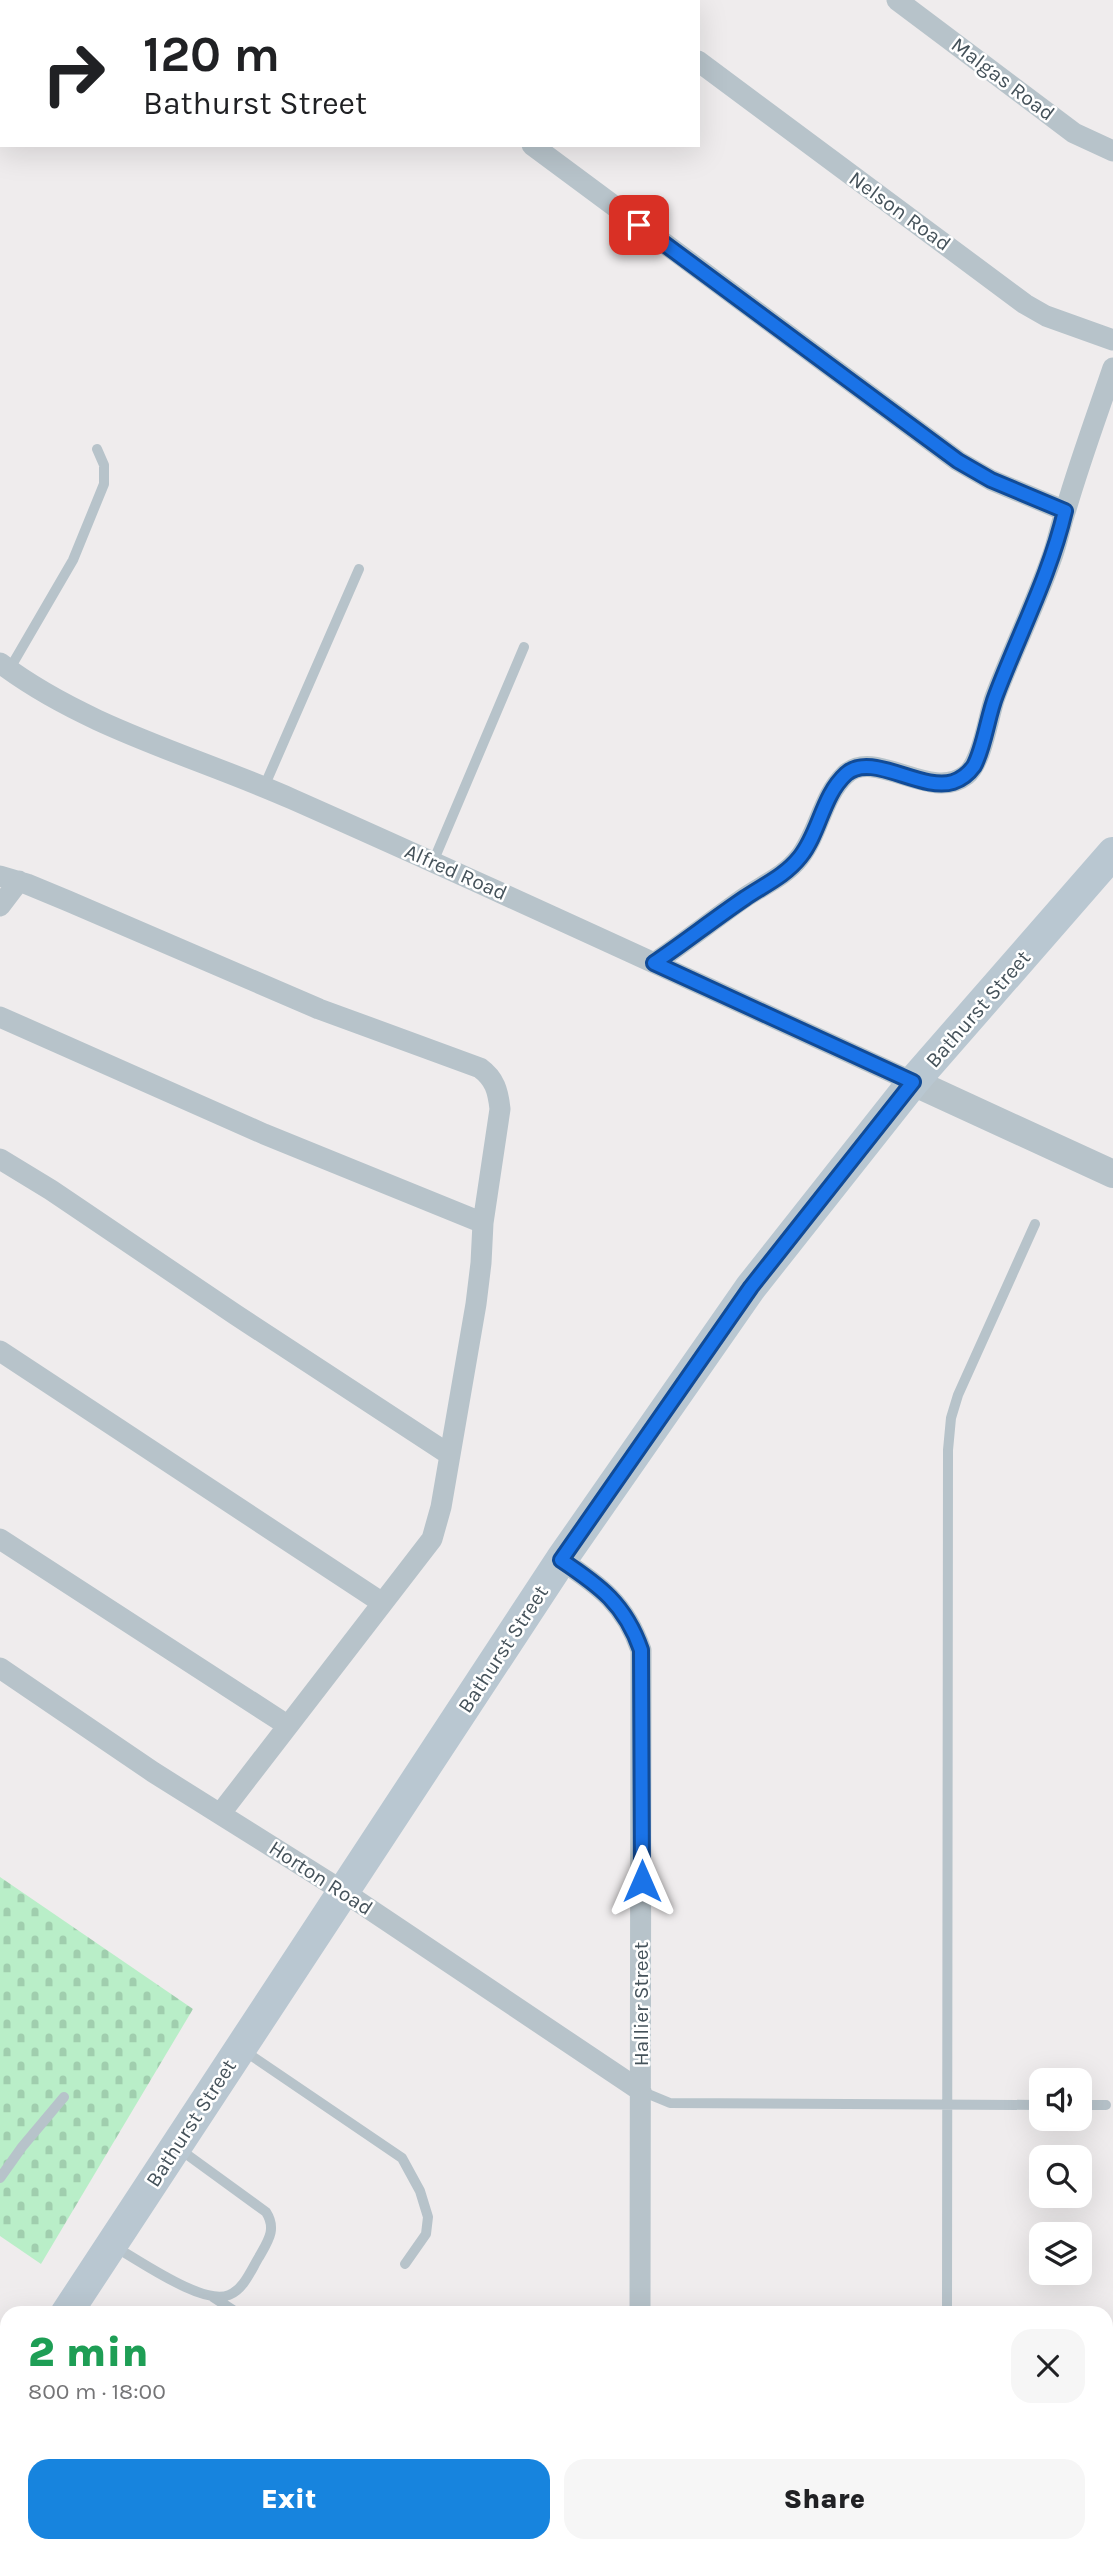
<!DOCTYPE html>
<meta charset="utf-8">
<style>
body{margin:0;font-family:Karla,sans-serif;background:#f6f6f6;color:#202124;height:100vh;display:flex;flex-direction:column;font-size:26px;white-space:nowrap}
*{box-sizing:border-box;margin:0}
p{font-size:23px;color:#757577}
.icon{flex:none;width:38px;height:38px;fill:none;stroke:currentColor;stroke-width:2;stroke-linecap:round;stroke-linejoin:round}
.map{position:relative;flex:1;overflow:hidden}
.drawer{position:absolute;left:0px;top:2306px;width:1113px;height:247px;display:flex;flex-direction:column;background:#fff;border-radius:21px 21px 0 0;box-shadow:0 7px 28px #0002}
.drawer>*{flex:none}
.top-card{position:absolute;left:0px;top:0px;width:700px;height:147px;box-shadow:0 7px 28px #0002;background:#fff;color:#202124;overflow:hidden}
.tools{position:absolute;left:1029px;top:2068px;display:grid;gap:14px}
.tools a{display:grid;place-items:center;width:63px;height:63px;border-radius:14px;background:#fff;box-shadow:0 7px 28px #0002;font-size:35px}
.pin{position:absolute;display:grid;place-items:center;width:60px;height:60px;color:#fff;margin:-30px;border-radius:14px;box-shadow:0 4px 10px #0006}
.me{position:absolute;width:77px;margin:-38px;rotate:0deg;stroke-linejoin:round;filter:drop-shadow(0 0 5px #0008)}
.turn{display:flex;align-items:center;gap:24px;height:147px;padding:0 28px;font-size:32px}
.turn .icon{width:91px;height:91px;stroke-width:2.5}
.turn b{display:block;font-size:49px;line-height:60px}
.round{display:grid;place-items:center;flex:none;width:74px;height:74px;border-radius:21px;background:#f6f6f6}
.head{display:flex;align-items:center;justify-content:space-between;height:119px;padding:0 28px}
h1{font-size:42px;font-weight:800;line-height:52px;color:#1e9e55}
.action{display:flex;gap:14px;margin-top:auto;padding:14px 28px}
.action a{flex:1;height:80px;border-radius:21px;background:#1784de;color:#fff;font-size:28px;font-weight:800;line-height:80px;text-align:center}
.action a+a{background:#f6f6f6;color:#202124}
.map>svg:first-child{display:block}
.cemetery{fill:url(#cemetery-stones)}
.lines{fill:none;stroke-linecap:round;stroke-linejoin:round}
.service{stroke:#b7c3ca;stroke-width:10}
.minor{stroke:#b7c3ca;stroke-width:21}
.tertiary{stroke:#b7c3ca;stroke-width:28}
.secondary{stroke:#b9c7d1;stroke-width:32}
.route-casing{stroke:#114b97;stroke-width:18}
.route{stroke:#1a73e8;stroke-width:12}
.labels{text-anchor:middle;stroke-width:5;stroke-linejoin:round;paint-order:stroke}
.street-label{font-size:21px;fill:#45525a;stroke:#fff}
</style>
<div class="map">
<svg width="1113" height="2553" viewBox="0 0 1113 2553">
<defs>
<pattern id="cemetery-stones" width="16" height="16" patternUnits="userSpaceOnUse" patternTransform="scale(1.75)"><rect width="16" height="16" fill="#b9eec8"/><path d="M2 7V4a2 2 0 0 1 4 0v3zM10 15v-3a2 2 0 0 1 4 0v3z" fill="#a0ceae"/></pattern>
</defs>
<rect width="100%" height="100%" fill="#efeced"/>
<path class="cemetery" d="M0 1877 193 2009 41 2264 0 2236Z"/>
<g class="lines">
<path class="service" d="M9 670 73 560 104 484V465L97 449
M264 787 359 569
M433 862 524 647
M243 2050 402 2158 420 2191 428 2217 426 2234 405 2264
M641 2091 670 2103 1041 2105
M1080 2105H1106
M0 2178 22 2147 64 2097
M115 2247C139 2260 203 2306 229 2295 244 2289 251 2270 259 2257 268 2241 277 2229 266 2212L178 2148
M213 2297 239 2314
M947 2314 948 1450 951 1418 958 1395 1035 1224
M11 2553 15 2546
M945 2553V2546"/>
<path class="minor" d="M616 0 619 2
M897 0 1074 133 1113 151
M423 2 424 0
M698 61 1025 304 1046 316 1113 340
M532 145 958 461 991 480 1065 511
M0 663C86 728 195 756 292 799 500 891 706 987 913 1082
M0 876 27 884 68 901 319 1009 480 1068C495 1079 498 1091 500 1109L483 1223 481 1263 476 1304 441 1507 432 1539 220 1814
M0 906 19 881
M654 963C685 942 714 919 744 898 763 885 785 876 799 858 819 833 822 797 845 775 874 746 931 803 966 775 982 763 988 717 995 697 1013 649 1036 603 1053 554 1058 539 1061 524 1066 509 1080 461 1097 415 1113 368
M0 1017 264 1134 483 1223
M0 1159 51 1190 236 1315 450 1455
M0 1351 381 1602
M0 1539 287 1725
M561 1560C600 1586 625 1604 641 1650L640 2314
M0 1668 153 1772 344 1892 641 2091
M0 2452 7 2456
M144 2546 155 2553
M639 2553V2546"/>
<path class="tertiary" d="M913 1082 1113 1174"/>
<path class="secondary" d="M66 2314 561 1560 751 1287 913 1082 1113 853
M0 2414 7 2403"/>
</g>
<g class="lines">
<g class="route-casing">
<path id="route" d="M639 225 958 461 991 480 1065 511C1050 575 1019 634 996 695 988 715 984 748 974 766 969 773 962 779 953 782 921 792 871 751 846 774 822 796 820 832 800 857 785 876 764 885 745 898 714 919 685 942 654 963L913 1082 751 1287 561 1560C600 1586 625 1604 641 1650L642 1881"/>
</g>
<use href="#route" class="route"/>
</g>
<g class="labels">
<g class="street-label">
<text transform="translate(1003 79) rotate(37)" y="7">Malgas Road</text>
<text transform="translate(900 211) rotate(36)" y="7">Nelson Road</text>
<text transform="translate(456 872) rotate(24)" y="7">Alfred Road</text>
<text transform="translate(978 1009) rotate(-49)" y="7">Bathurst Street</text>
<text transform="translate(503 1649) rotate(-57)" y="7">Bathurst Street</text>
<text transform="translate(321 1878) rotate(33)" y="7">Horton Road</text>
<text transform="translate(641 2004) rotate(-90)" y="7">Hallier Street</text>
<text transform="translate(191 2123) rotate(-57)" y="7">Bathurst Street</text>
</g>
</g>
</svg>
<div class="tools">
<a><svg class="icon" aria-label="sound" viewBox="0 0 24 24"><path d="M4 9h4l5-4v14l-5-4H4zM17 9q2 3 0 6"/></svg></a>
<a><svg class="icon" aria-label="search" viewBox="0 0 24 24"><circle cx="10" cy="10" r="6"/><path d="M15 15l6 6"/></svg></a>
<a><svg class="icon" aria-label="layers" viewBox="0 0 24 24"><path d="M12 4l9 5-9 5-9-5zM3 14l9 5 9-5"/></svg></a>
</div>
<div class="pin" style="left:639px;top:225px;background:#d93025"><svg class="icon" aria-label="arrive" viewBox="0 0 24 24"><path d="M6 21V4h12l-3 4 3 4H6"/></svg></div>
<svg class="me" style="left:642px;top:1881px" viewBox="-20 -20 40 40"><path d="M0-17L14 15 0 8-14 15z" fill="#1a73e8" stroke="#fff" stroke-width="4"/></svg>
<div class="top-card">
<div class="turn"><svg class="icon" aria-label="right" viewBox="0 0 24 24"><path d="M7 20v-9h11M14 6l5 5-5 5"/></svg><div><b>120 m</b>Bathurst Street</div></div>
</div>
<section class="drawer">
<div class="head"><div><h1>2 min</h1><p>800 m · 18:00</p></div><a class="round"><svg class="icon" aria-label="close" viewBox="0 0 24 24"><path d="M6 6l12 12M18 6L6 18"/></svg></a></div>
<div class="action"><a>Exit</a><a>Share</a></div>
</section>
</div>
